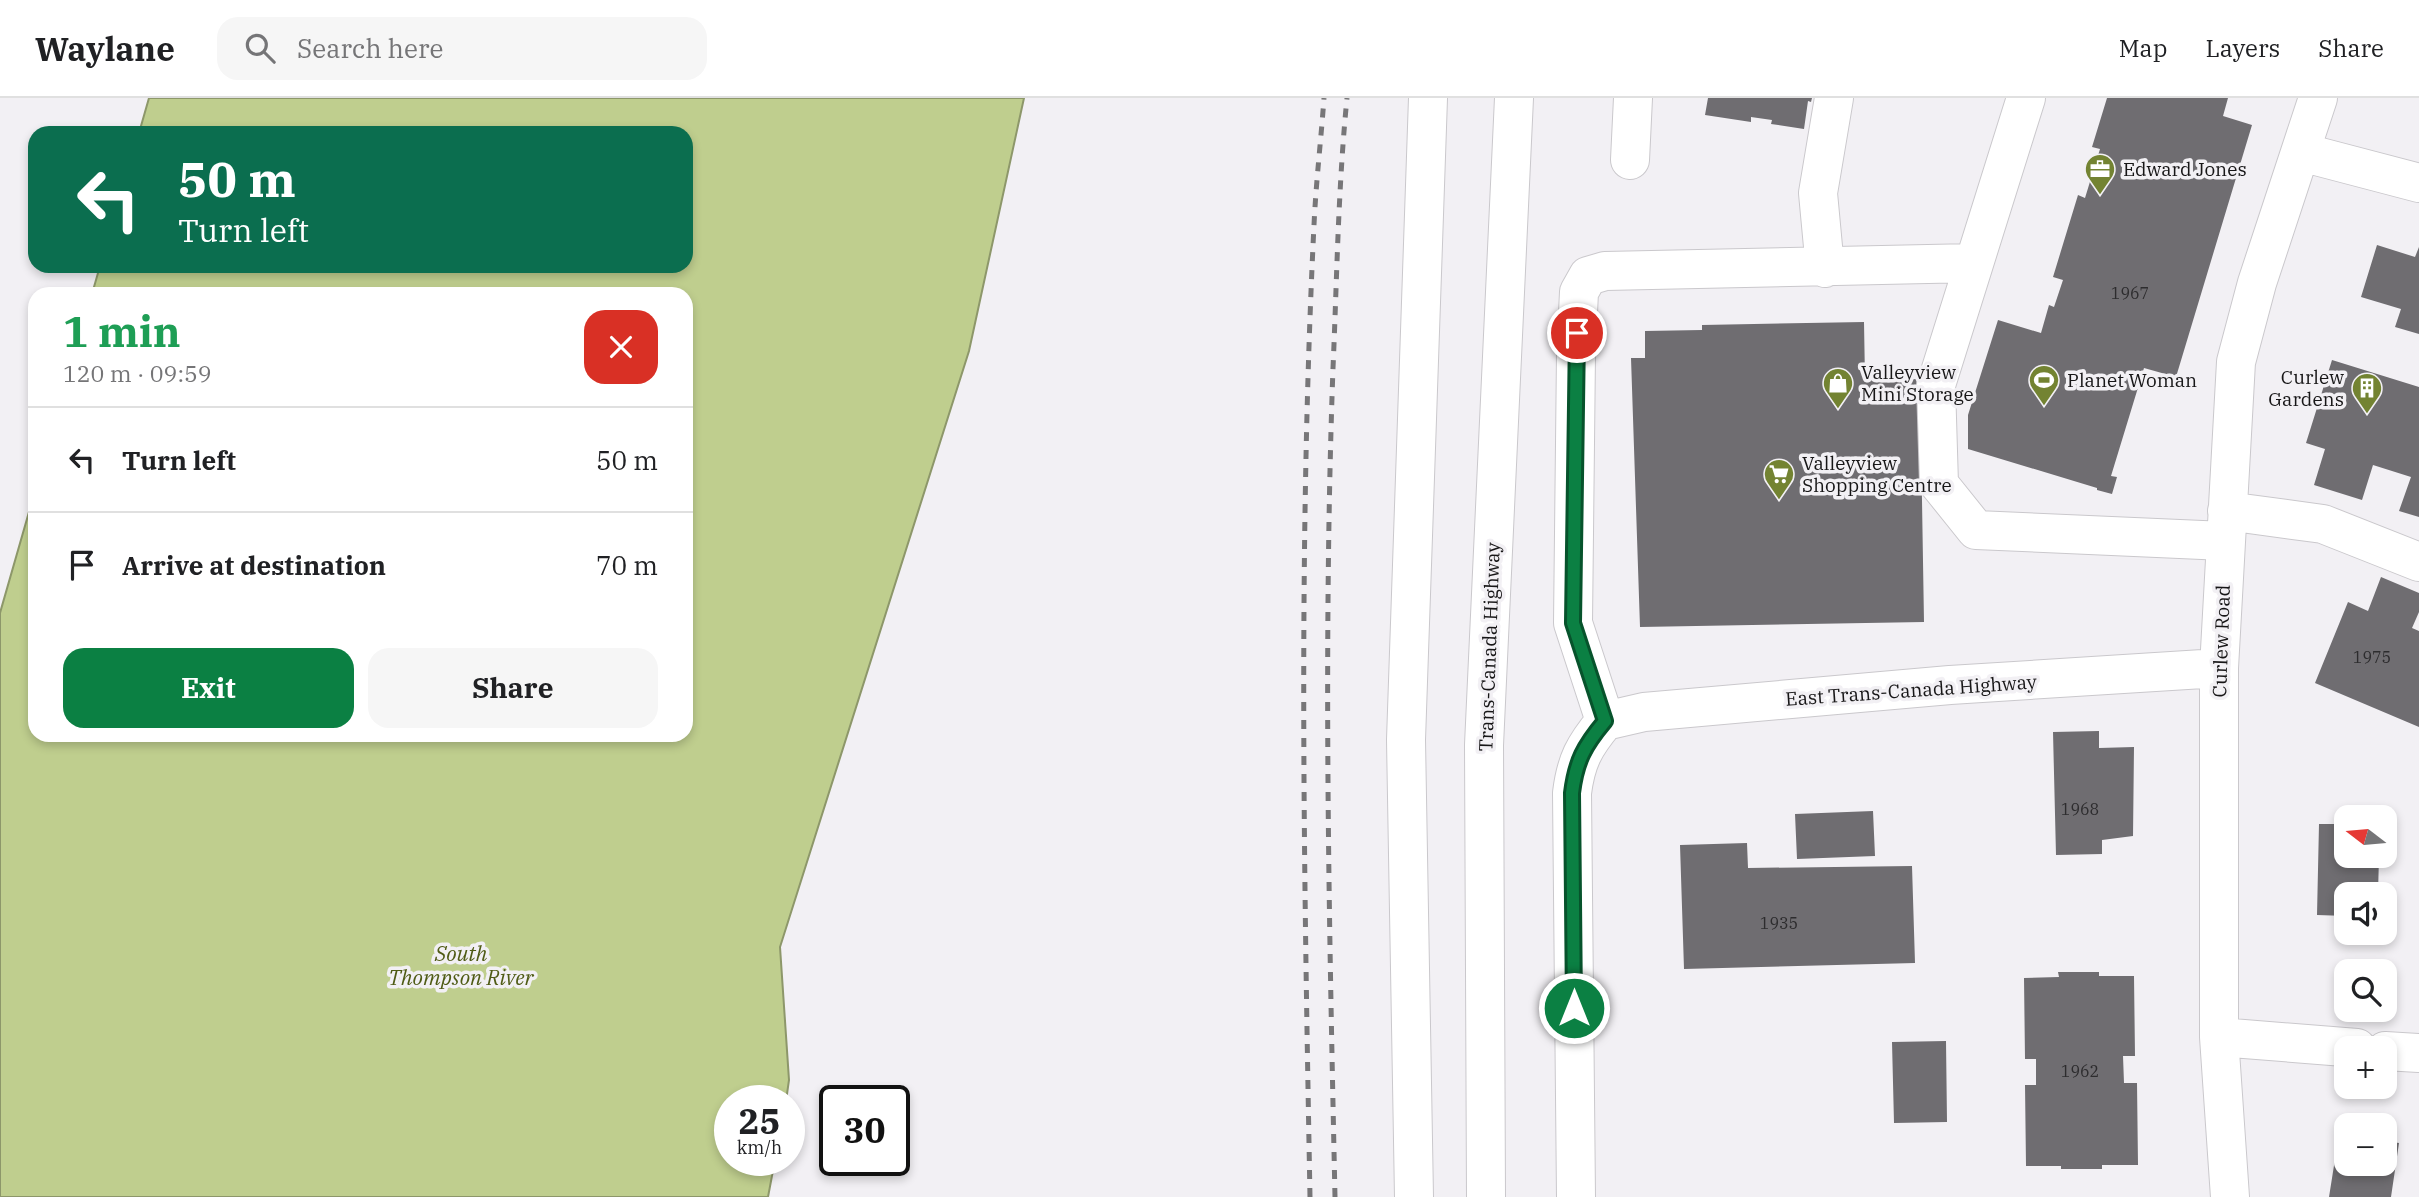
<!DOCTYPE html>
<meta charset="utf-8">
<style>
body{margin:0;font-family:"IBM Plex Serif",serif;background:#f6f6f6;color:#202124;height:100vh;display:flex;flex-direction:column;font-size:26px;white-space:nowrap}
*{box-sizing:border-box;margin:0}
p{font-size:23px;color:#757577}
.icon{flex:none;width:38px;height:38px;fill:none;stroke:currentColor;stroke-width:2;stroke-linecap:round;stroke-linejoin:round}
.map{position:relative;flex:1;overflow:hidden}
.drawer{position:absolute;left:28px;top:189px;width:665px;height:455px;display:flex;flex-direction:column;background:#fff;border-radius:21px;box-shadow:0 4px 10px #0003}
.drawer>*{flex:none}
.banner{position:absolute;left:28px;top:28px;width:665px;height:147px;border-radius:21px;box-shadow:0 4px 10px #0003;background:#0b6e4f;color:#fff;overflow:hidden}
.needle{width:46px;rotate:286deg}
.buttons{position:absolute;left:2334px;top:707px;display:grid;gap:14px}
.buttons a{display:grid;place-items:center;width:63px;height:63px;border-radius:14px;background:#fff;box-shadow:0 4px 10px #0003;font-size:35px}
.speed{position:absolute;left:714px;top:987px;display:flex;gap:14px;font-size:35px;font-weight:700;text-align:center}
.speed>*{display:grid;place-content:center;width:91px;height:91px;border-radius:50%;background:#fff;box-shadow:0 4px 10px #0003;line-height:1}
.speed small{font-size:18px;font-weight:400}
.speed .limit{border:4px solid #111;border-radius:10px;background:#fff;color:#111}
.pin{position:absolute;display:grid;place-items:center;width:60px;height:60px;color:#fff;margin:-30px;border:4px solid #fff;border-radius:50%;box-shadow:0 2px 7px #0007}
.me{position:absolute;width:77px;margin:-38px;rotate:0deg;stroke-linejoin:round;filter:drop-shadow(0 0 5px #0008)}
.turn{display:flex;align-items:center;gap:24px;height:147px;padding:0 35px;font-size:32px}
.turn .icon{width:91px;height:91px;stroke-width:2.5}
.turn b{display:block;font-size:49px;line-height:60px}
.round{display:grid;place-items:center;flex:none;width:74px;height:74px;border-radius:21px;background:#f6f6f6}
.summary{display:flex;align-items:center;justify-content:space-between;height:119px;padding:0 35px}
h1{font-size:42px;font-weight:800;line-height:52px;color:#1e9e55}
.primary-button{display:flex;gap:14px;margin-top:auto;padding:14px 35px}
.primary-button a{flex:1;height:80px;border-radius:21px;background:#0b8043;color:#fff;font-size:28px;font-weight:800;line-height:80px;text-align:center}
.primary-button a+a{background:#f6f6f6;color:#202124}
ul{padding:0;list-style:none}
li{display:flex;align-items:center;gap:21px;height:105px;padding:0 35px;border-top:2px solid #e0e0e0}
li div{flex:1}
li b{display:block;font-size:26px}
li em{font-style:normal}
header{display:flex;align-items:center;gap:42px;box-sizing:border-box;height:98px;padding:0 35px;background:#fff;border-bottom:2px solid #e0e0e0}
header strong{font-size:33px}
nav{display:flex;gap:38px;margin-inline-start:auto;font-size:24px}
.search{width:490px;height:63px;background:#f6f6f6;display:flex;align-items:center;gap:18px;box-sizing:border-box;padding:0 24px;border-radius:21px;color:#757577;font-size:26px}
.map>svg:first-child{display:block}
.water{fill:#bfce8e;stroke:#8d976a;stroke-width:2}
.building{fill:#6f6d71}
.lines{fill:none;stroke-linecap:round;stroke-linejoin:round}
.minor-casing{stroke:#cac8cc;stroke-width:40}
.highway-casing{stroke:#cac8cc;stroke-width:40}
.minor{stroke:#fff;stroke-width:38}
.highway{stroke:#fff;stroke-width:38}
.rail{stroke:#777678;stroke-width:5;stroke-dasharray:9 9;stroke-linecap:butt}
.route-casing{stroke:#07532c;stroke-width:18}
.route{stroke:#0b8043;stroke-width:12}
.labels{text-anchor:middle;stroke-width:7;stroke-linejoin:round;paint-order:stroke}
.number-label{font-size:16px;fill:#2d2c2e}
.poi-label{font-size:19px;fill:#171617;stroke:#f2f0f4;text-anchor:start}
.street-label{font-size:19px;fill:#171617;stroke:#f2f0f4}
.water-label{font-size:21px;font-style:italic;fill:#4f5b15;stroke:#f2f0f4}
</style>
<header>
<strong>Waylane</strong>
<div class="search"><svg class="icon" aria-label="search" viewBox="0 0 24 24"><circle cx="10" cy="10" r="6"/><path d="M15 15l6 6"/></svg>Search here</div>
<nav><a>Map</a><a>Layers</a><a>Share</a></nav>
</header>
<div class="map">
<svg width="2419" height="1099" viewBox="0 0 2419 1099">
<rect width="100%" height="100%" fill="#f2f0f4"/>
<path class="water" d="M149 0H1024L969 253 780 849 789 982 786 1003H730V1062H775L768 1099H0V515L35 393V637H686V196H92L100 168H686V35H139Z"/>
<path class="building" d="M1708 0H1812L1811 4 1808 3 1804 31 1771 26 1772 22 1751 19V24L1705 17Z
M2107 0H2228L2223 18 2252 27 2176 279 2144 270 2111 378 2117 379 2112 396 2097 392V390L1968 351V317L1998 222 2041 235 2049 207 2054 209 2063 182 2053 179 2078 97 2085 100 2100 51 2092 49Z
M2377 147 2415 159 2419 149V236L2395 229 2401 211 2361 199Z
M1864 224 1865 282 1920 281 1924 524 1640 529 1631 260H1645V233L1702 232V227Z
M2332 262 2419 289V419L2399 413 2411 379 2373 367 2362 402 2314 387 2325 351 2306 345Z
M2381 479 2419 495V514L2412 530 2419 533V629L2315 585 2348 504 2368 513Z
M2099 633V650L2134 649 2133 738 2102 742V756L2056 757 2053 634Z
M1873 713 1875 758 1797 761 1795 716Z
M2319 726H2347V758H2379L2378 796H2347V818L2317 817Z
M1747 745 1748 770 1912 768 1915 865 1684 871 1680 747Z
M2058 874H2099V878H2134L2135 958H2123L2124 985H2137L2138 1067H2102V1071H2061V1068H2026L2025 987H2036V961H2025L2024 880 2059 879Z
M1946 943 1947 1024 1894 1025 1892 944Z
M2339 1036 2347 1037V1066H2385V1043L2399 1045 2391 1099H2329Z"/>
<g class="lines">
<g class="minor-casing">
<path id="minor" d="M2026 0 1936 287 1939 386 1976 432 2225 443
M2301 54 2419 85
M1630 62 1633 0
M1825 170 1818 95 1834 0
M2227 413 2323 426 2419 464
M1605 623 1573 525 1576 256 1579 194 1588 178 1605 173 1974 165
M1605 623 1644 614 1950 587 2219 570
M2219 939 2357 950
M2385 953 2419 955
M1576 1099 1572 695C1576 663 1584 648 1605 623
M2230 1099 2219 939V570L2236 264 2257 185 2318 0"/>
</g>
<g class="highway-casing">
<path id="highway" d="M1414 1099 1406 642 1428 0
M1486 1099 1484 647 1514 0"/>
</g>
<use href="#minor" class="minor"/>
<use href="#highway" class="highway"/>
<path class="rail" d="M1310 1099C1304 775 1298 451 1314 127 1316 84 1321 42 1324 0
M1335 1099C1329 823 1323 547 1333 270 1337 180 1338 90 1347 0"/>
</g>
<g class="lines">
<g class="route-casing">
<path id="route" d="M1574 910 1572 695C1576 663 1584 648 1605 623L1573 525 1577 235"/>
</g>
<use href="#route" class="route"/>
</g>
<defs>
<g id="office-pin" transform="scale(1.575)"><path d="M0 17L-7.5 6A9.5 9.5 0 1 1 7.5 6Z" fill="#738332" stroke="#f2f0f4"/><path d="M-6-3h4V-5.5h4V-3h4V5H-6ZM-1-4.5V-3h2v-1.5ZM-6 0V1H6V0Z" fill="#fff"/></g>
<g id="stadium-pin" transform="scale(1.575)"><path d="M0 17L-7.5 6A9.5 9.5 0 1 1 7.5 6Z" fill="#738332" stroke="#f2f0f4"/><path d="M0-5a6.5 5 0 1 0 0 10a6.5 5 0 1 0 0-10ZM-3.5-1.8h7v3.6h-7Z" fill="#fff"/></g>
<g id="shop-pin" transform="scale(1.575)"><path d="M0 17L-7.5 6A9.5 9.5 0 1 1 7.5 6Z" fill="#738332" stroke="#f2f0f4"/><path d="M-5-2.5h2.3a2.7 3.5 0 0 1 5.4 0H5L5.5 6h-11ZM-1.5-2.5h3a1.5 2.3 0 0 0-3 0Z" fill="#fff"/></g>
<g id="building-pin" transform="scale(1.575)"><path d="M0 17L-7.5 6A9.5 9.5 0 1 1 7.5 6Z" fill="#738332" stroke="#f2f0f4"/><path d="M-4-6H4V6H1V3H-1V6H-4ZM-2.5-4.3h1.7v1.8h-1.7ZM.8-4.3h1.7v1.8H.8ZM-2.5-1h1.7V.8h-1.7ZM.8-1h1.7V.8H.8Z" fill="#fff"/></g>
<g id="supermarket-pin" transform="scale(1.575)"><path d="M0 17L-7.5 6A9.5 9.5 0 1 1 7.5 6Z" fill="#738332" stroke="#f2f0f4"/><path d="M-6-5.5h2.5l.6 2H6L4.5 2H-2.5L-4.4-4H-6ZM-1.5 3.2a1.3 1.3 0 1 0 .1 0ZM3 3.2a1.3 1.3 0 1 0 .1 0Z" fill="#fff"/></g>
</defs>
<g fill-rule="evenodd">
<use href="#office-pin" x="2100" y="71"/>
<use href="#stadium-pin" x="2044" y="282"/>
<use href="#shop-pin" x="1838" y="285"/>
<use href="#building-pin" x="2367" y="290"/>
<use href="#supermarket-pin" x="1779" y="376"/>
</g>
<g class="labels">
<g class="number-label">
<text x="2130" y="201">1967</text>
<text x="2372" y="565">1975</text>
<text x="2080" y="717">1968</text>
<text x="1779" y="831">1935</text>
<text x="2080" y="979">1962</text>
</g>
<g class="poi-label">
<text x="2123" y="78">Edward Jones</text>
<text x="1861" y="281">Valleyview<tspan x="1861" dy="22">Mini Storage</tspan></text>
<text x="2344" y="286" text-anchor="end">Curlew<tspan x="2344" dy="22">Gardens</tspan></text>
<text x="2067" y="289">Planet Woman</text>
<text x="1802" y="372">Valleyview<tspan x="1802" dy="22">Shopping Centre</tspan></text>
</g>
<g class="street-label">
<text transform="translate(2221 543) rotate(-88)" y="7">Curlew Road</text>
<text transform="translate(1489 549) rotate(-88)" y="7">Trans-Canada Highway</text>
<text transform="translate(1911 592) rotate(-4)" y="7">East Trans-Canada Highway</text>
</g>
<g class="water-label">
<text x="461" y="863">South<tspan x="461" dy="24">Thompson River</tspan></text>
</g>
</g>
</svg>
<div class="buttons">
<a><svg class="needle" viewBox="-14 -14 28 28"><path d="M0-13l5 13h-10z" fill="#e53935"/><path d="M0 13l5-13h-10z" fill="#757577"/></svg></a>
<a><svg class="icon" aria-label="sound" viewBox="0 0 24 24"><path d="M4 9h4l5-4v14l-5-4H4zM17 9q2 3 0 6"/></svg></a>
<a><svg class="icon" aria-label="search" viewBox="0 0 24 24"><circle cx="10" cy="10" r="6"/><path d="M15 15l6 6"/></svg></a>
<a>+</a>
<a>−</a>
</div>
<div class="speed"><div>25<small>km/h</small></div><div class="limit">30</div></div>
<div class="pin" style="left:1577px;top:235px;background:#d93025"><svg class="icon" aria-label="arrive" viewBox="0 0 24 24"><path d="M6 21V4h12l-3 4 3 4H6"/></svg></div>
<svg class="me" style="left:1574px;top:910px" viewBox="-20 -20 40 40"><circle r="17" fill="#0b8043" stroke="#fff" stroke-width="3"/><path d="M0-11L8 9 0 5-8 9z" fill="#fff"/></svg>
<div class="banner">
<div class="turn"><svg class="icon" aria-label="left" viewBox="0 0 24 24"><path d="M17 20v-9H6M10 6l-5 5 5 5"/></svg><div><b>50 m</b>Turn left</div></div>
</div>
<section class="drawer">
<div class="summary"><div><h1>1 min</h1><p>120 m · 09:59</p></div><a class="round" style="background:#d93025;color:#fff"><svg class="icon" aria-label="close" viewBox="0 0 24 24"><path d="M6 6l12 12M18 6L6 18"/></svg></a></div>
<ul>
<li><svg class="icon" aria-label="left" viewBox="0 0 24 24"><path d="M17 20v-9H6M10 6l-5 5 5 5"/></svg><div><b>Turn left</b></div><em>50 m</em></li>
<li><svg class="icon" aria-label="arrive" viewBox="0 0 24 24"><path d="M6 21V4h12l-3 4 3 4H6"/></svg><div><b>Arrive at destination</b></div><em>70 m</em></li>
</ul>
<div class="primary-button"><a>Exit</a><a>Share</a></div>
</section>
</div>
